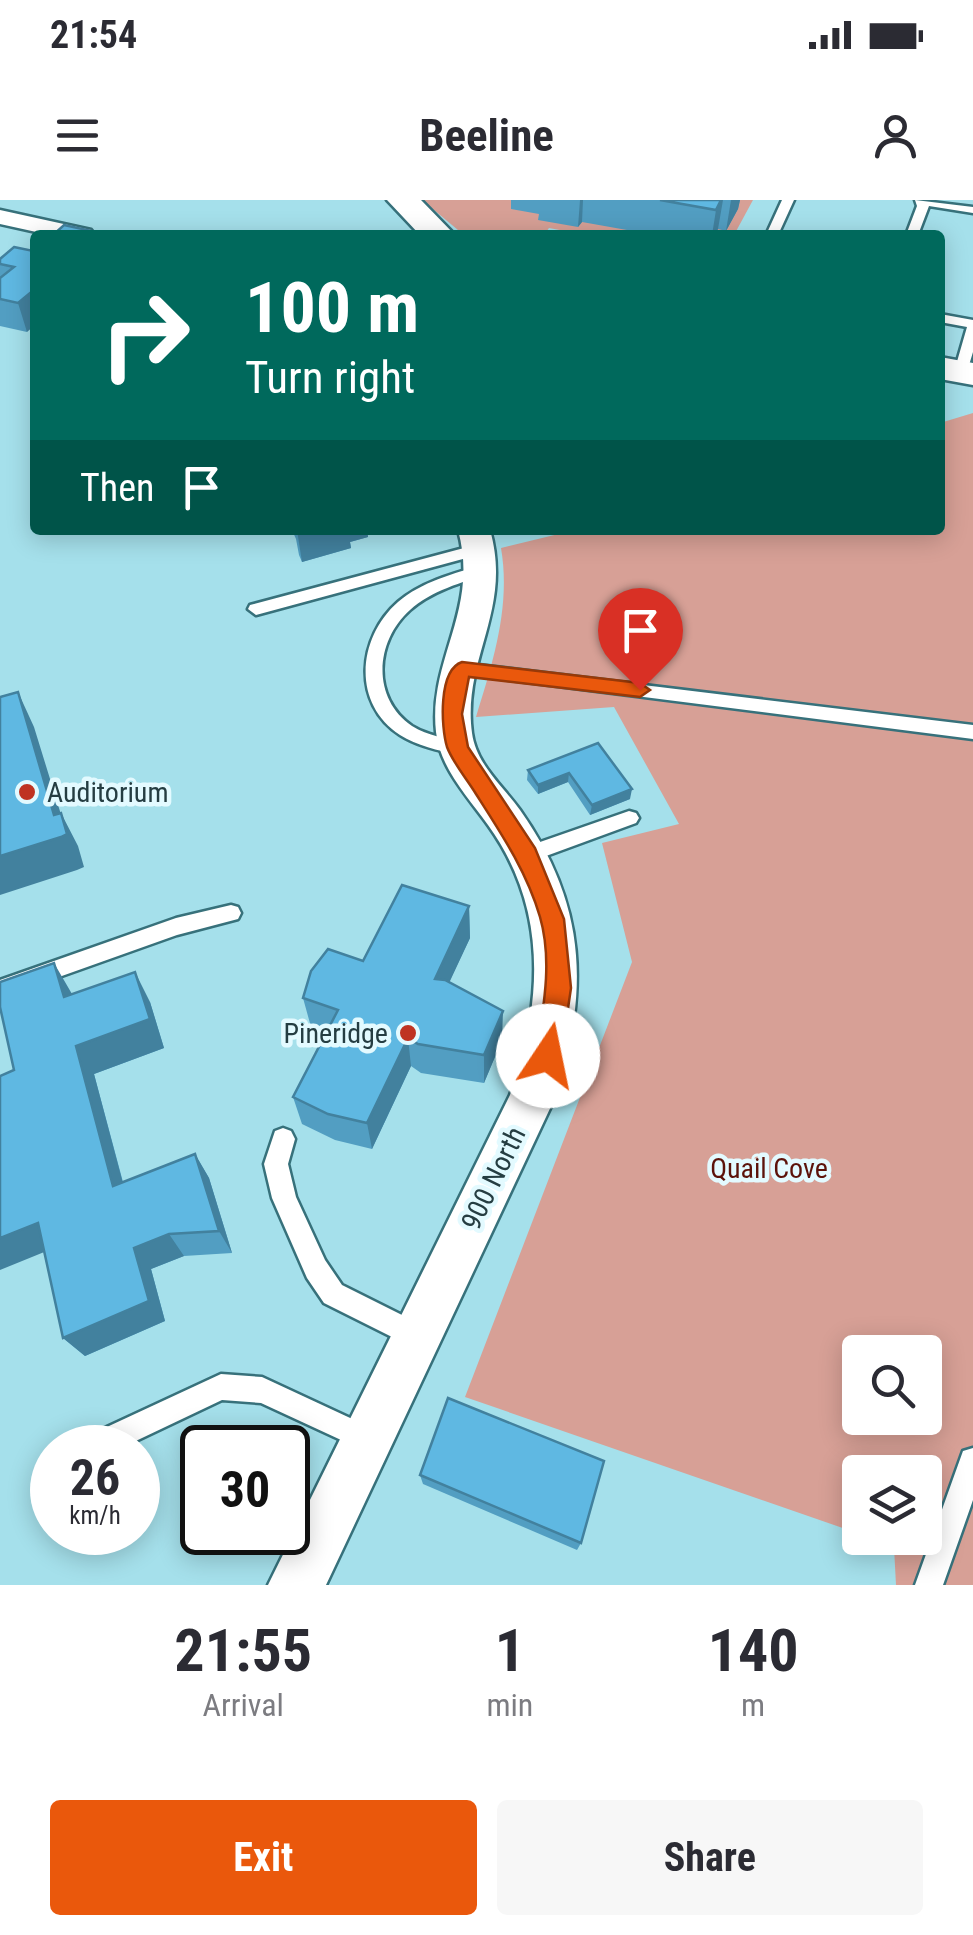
<!DOCTYPE html>
<style>
body{margin:0;font-family:"Roboto Condensed",sans-serif;background:#f7f7f7;color:#2b2b33;height:100vh;display:flex;flex-direction:column;font-size:38px;white-space:nowrap}
*{box-sizing:border-box;margin:0}
p{font-size:32px;color:#7c7c81}
.icon{flex:none;width:55px;height:55px;fill:none;stroke:currentColor;stroke-width:2;stroke-linecap:round;stroke-linejoin:round}
.map{position:relative;height:1385px;overflow:hidden}
.panel{display:flex;flex-direction:column;background:#fff;flex:1}
.panel>*{flex:none}
.banner{position:absolute;left:30px;top:30px;width:915px;height:305px;border-radius:10px;box-shadow:0 5px 25px #0003;background:#00695c;color:#fff;overflow:hidden}
.buttons{position:absolute;left:842px;top:1135px;display:grid;gap:20px}
.buttons a{display:grid;place-items:center;width:100px;height:100px;border-radius:10px;background:#fff;box-shadow:0 5px 25px #0003;font-size:50px}
.speed{position:absolute;left:30px;top:1225px;display:flex;gap:20px;font-size:50px;font-weight:700;text-align:center}
.speed>*{display:grid;place-content:center;width:130px;height:130px;border-radius:50%;background:#fff;box-shadow:0 5px 25px #0003;line-height:1}
.speed small{font-size:25px;font-weight:400}
.speed .limit{border:5px solid #111;border-radius:15px;background:#fff;color:#111}
.pin{position:absolute;display:grid;place-items:center;width:85px;height:85px;color:#fff;margin:-102px -42px;border-radius:50% 50% 50% 0;rotate:-45deg;box-shadow:0 0 10px #0007}
.pin .icon{rotate:45deg}
.me{position:absolute;width:110px;margin:-55px;rotate:11deg;stroke-linejoin:round;filter:drop-shadow(0 0 8px #0008)}
.turn{display:flex;align-items:center;gap:35px;height:210px;padding:0 50px;font-size:45px}
.turn .icon{width:130px;height:130px;stroke-width:2.5}
.turn b{display:block;font-size:70px;line-height:85px}
.then{display:flex;align-items:center;height:95px;padding:0 50px;background:#0003;gap:20px;font-size:38px}
.eta{display:flex;justify-content:space-evenly;align-items:center;height:170px;text-align:center}
.eta b{font-size:60px;font-weight:700;line-height:70px}
.button{display:flex;gap:20px;margin-top:auto;padding:20px 50px}
.button a{flex:1;height:115px;border-radius:10px;background:#ea580c;color:#fff;font-size:40px;font-weight:700;line-height:115px;text-align:center}
.button a+a{background:#f7f7f7;color:#2b2b33}
.status{display:flex;justify-content:space-between;align-items:center;height:70px;padding:0 50px;background:#fff;direction:ltr}
.status svg{height:28px;fill:currentColor}
header{display:flex;justify-content:space-between;align-items:center;height:130px;padding:0 50px;background:#fff;font-size:45px;font-weight:700}
.map>svg:first-child{display:block}
.green{fill:#d7a096;fill-rule:evenodd}
.lines{fill:none;stroke-linecap:round;stroke-linejoin:round}
.lane-casing{stroke:#37717b;stroke-width:5}
.street-casing{stroke:#37717b;stroke-width:5}
.secondary-casing{stroke:#37717b;stroke-width:5}
.lane{fill:#fff;fill-rule:evenodd}
.street{fill:#fff;fill-rule:evenodd}
.secondary{fill:#fff;fill-rule:evenodd}
.wall{fill:#529ec2}
.shaded-wall{fill:#42819e}
.building{fill:#5fb8e2;stroke:#42819e;stroke-width:2.5}
.route{fill:#ea580c;stroke:#983908;stroke-width:2.5}
.poi-dot{fill:#bf3322;stroke:#e3faff;stroke-width:4}
.labels{text-anchor:middle;stroke-width:9;stroke-linejoin:round;paint-order:stroke}
.poi-label{font-size:28px;fill:#253d42;stroke:#e3faff;text-anchor:start}
.park-label{font-size:28px;fill:#5c120a;stroke:#e3faff}
.street-label{font-size:28px;fill:#253d42;stroke:#e3faff}
</style>
<div class="status"><b>21:54</b><svg viewBox="0 0 49 12"><path d="M0 12V9h3v3zM5 12V6h3v6zM10 12V3h3v9zM15 12V0h3v12zM26 1h20v11H26zM47 4h2v5h-2z"/></svg></div>
<header><svg class="icon" aria-label="menu" viewBox="0 0 24 24"><path d="M4 6h16M4 12h16M4 18h16"/></svg>Beeline<svg class="icon" aria-label="person" viewBox="0 0 24 24"><circle cx="12" cy="8" r="4"/><path d="M4 21q1-7 8-7t8 7"/></svg></header>
<div class="map">
<svg width="973" height="1385" viewBox="0 0 973 1385">
<rect width="100%" height="100%" fill="#a5e0eb"/>
<path class="green" d="M422 0H753L734 35H586L549 28 544 35H464Z
M973 213V1385H896L894 1347 869 1338H925V1272H860V1334L465 1197 632 762 602 643 679 624 614 507 476 517C493 462 511 406 501 348L575 330H940V223ZM860 1152H925V1218H860Z"/>
<g class="lines">
<g class="lane-casing">
<path id="lane" d="M782 0H794L778 35H766Z
M915 0 973 7V13L929 6 918 35H906L917 6Z
M940 114 973 120V152L966 175 954 172 967 127 940 122Z
M479 344 485 345V353L256 415 248 409 250 405Z
M483 365 491 370 489 374C462 382 431 391 410 410 375 441 371 498 412 526 428 536 447 538 464 543L467 548 458 555C438 550 417 546 400 535 351 503 358 437 398 402 421 382 455 373 483 365Z
M462 463 973 525V539L456 473 453 469Z
M629 611 636 613 639 618 636 623 527 663 520 661 517 655 520 649Z
M231 705 238 707 241 713 238 719 177 735 0 798V780L176 718Z
M283 928 291 931 295 939 288 964 296 997 325 1060 342 1085 426 1127 430 1136 426 1145 417 1149 408 1145 324 1103 307 1078 272 998 264 964 275 931Z
M221 1174 262 1177 376 1230 380 1239 376 1248 367 1252 261 1203 222 1200 121 1248H77L81 1239Z
M973 1248V1300L943 1385H915L963 1251Z"/>
</g>
<g class="street-casing">
<path id="street" d="M0 10 91 30 95 35H50L0 24Z
M458 330H490C513 410 462 459 472 533 476 564 502 585 520 610 587 705 590 792 554 900L326 1385H268L510 895C543 802 548 708 488 625 468 597 440 568 436 532 428 459 480 410 458 330Z"/>
</g>
<g class="secondary-casing">
<path id="secondary" d="M387 0H421L455 35H420Z
M940 157 973 163V185L940 179Z"/>
</g>
<use href="#lane" class="lane"/>
<use href="#street" class="street"/>
<use href="#secondary" class="secondary"/>
</g>
<path class="wall" d="M511 0H740L738 9 726 31 718 29 715 35H655L582 22 578 27 538 20 539 14 511 9Z
M33 51 27 132 0 126V59Z
M292 330H367L368 337 350 342 351 348 302 362 299 355 296 339Z
M598 543 630 599 590 615 568 582 538 594 527 580 528 570Z
M469 706 470 738 449 782 502 840 484 883 421 873 411 866 372 949 335 940 302 924 293 897 326 833 311 827 303 798 363 761Z
M72 794 150 802 164 848 94 874 123 982 195 954 209 978 232 1053 184 1056 151 1069 165 1121 85 1156 63 1138 44 1052 14 870Z
M420 1275 581 1343 577 1350 423 1284Z"/>
<path class="shaded-wall" d="M580 0H583L582 22 578 27Z
M721 0H723L718 29 715 35H712L716 10Z
M731 0H740L738 9 726 31Z
M35 89V125L27 132 18 103Z
M297 330H367L368 337 350 342 351 348 302 362Z
M18 492 34 527 67 634 61 613 78 646 84 667 77 670 0 695V656L54 615Z
M569 573 568 582 538 594V585Z
M632 589 630 599 590 615 592 605Z
M469 706 470 738 437 809 435 779Z
M54 763 72 794 64 797Z
M135 772 150 802 164 848 94 874 130 1010 113 986 76 846Z
M503 811 502 840 484 883V855Z
M408 838 411 866 372 949 367 923Z
M195 954 209 978 232 1053 219 1031Z
M38 1023 59 1046 0 1070V1038Z
M169 1034 184 1056 151 1069 165 1121 85 1156 63 1138 134 1048Z"/>
<path class="building" d="M660 0H721L716 10Z
M64 25 101 33 98 35H53Z
M14 47 33 51 35 49V89L18 103 0 99V78L14 67 0 64V59Z
M18 492 54 615 61 613 67 634 61 637 0 656V497Z
M598 543 632 589 592 605 569 573 538 585 528 570Z
M402 685 469 706 435 779 445 780 503 811 484 855 418 844 408 838 367 923 328 914 293 897 338 810 303 798 311 771 328 749 363 761Z
M54 763 64 797 135 772 150 819 76 846 113 986 195 954 219 1031 169 1034 134 1048 149 1101 63 1138 38 1023 0 1038V876L14 870 0 807V782Z
M448 1198 604 1261 581 1343 420 1275Z"/>
<path class="route" d="M462 462 640 483 650 490 640 497 469 477 462 514 468 547 535 648 564 719 571 788 561 856 557 863 548 867 539 863 536 856C543 810 553 762 540 717 527 672 501 633 476 594 467 579 453 563 447 547 441 527 438 470 462 462Z"/>
<g class="poi-dot">
<circle cx="27" cy="592" r="10"/>
<circle cx="408" cy="833" r="10"/>
</g>
<g class="labels">
<g class="poi-label">
<text x="47" y="602">Auditorium</text>
<text x="388" y="843" text-anchor="end">Pineridge</text>
</g>
<g class="park-label">
<text x="769" y="978">Quail Cove</text>
</g>
<g class="street-label">
<text transform="translate(493 978) rotate(-64)" y="10">900 North</text>
</g>
</g>
</svg>
<div class="buttons">
<a><svg class="icon" aria-label="search" viewBox="0 0 24 24"><circle cx="10" cy="10" r="6"/><path d="M15 15l6 6"/></svg></a>
<a><svg class="icon" aria-label="layers" viewBox="0 0 24 24"><path d="M12 4l9 5-9 5-9-5zM3 14l9 5 9-5"/></svg></a>
</div>
<div class="speed"><div>26<small>km/h</small></div><div class="limit">30</div></div>
<div class="pin" style="left:640px;top:490px;background:#d93025"><svg class="icon" aria-label="arrive" viewBox="0 0 24 24"><path d="M6 21V4h12l-3 4 3 4H6"/></svg></div>
<svg class="me" style="left:548px;top:856px" viewBox="-20 -20 40 40"><circle r="19" fill="#fff"/><path d="M0-13L10 11 0 6-10 11z" fill="#ea580c"/></svg>
<div class="banner">
<div class="turn"><svg class="icon" aria-label="right" viewBox="0 0 24 24"><path d="M7 20v-9h11M14 6l5 5-5 5"/></svg><div><b>100 m</b>Turn right</div></div>
<div class="then">Then<svg class="icon" aria-label="arrive" viewBox="0 0 24 24"><path d="M6 21V4h12l-3 4 3 4H6"/></svg></div>
</div>
</div>
<section class="panel">
<div class="eta">
<div><b>21:55</b><p>Arrival</p></div>
<div><b>1</b><p>min</p></div>
<div><b>140</b><p>m</p></div>
</div>
<div class="button"><a>Exit</a><a>Share</a></div>
</section>
